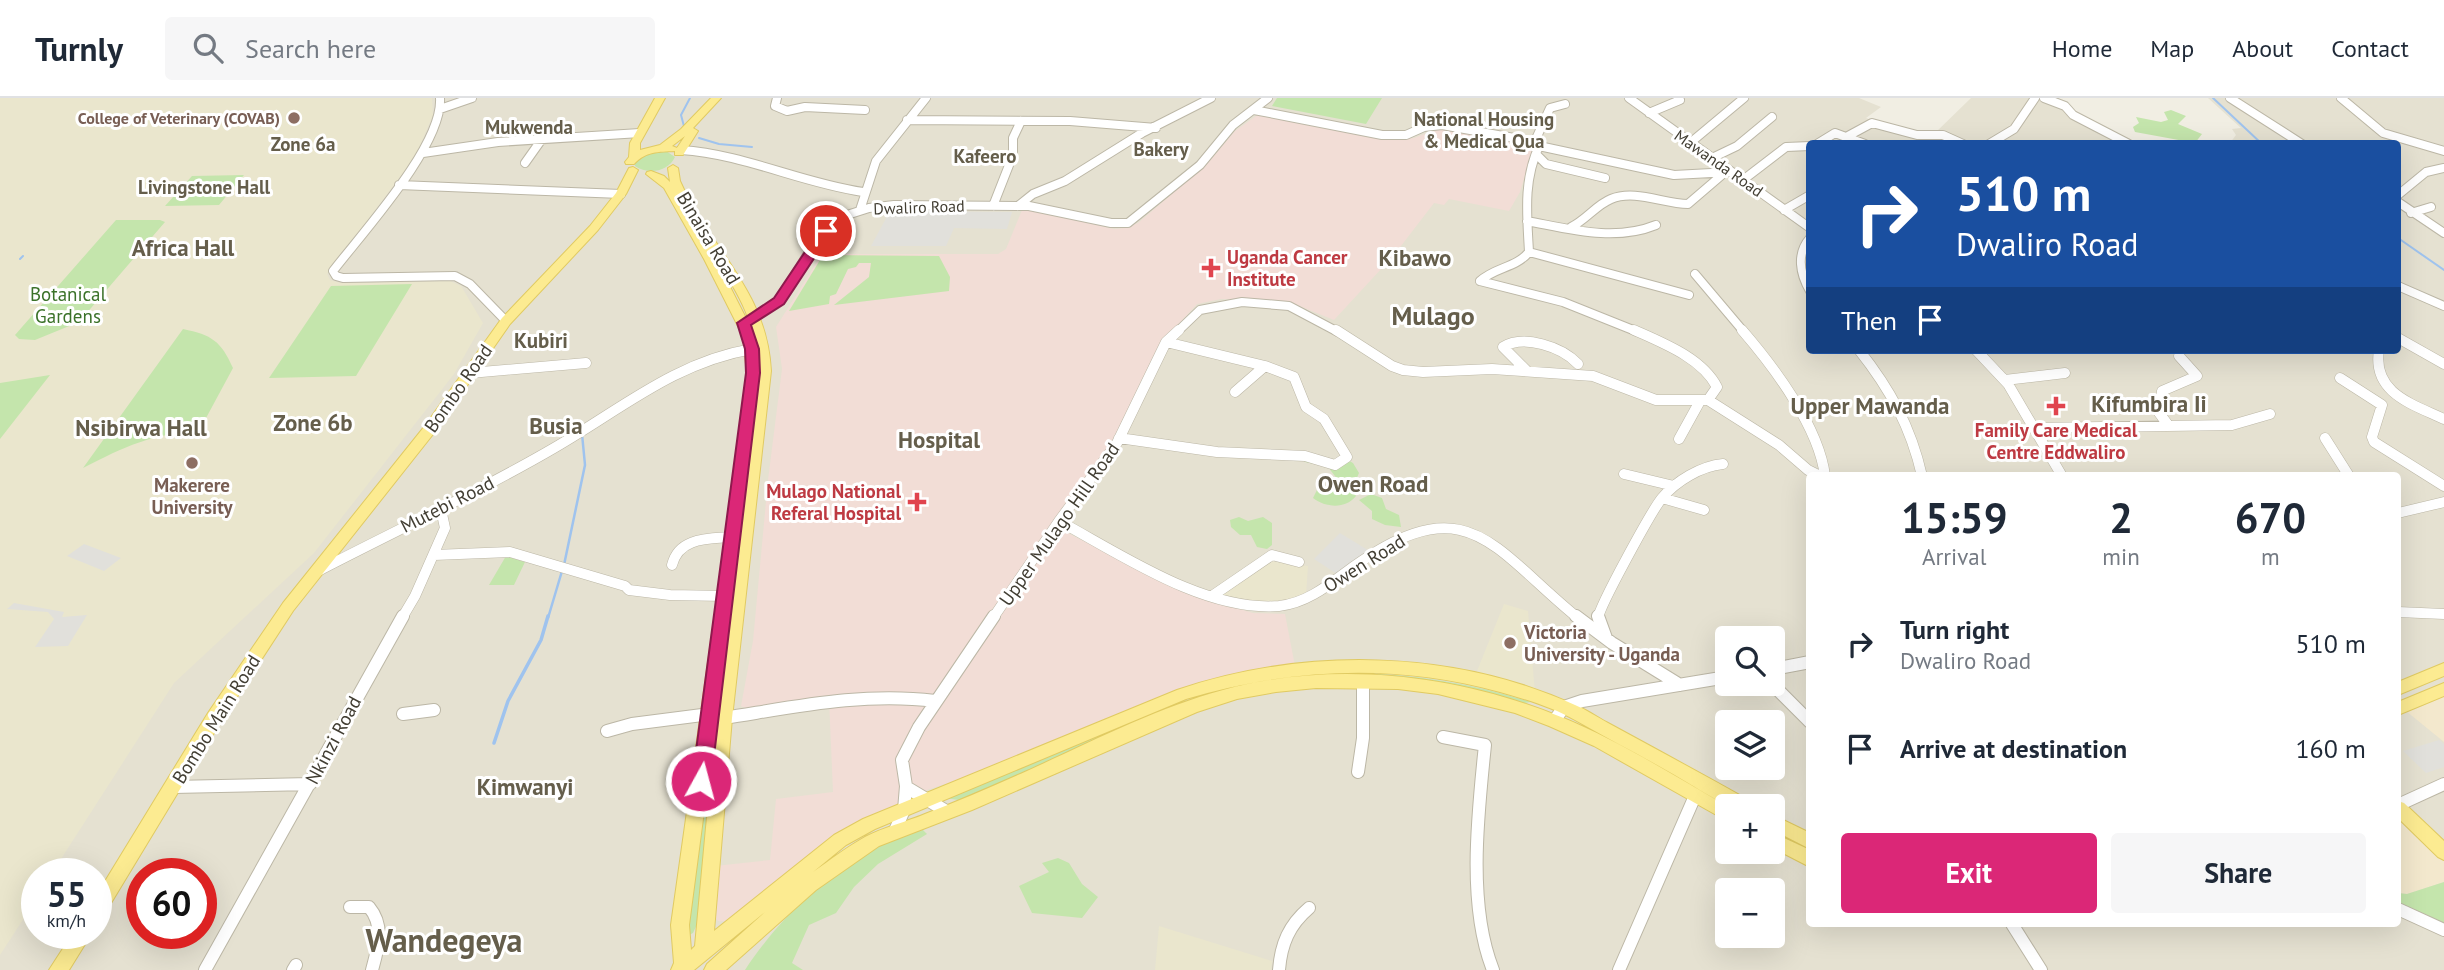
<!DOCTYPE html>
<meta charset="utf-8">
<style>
body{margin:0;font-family:"PT Sans",sans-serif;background:#f6f6f7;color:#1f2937;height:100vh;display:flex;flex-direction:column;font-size:26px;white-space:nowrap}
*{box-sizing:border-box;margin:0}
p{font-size:23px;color:#747a83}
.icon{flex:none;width:38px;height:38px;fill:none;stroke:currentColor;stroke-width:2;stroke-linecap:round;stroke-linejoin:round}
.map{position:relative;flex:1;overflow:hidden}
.side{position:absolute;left:1806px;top:374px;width:595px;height:455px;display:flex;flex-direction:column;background:#fff;border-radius:7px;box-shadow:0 7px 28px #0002}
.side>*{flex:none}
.guide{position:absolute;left:1806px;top:42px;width:595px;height:214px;border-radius:7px;box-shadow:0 7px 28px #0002;background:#1a4fa0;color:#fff;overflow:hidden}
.controls{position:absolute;left:1715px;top:528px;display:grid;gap:14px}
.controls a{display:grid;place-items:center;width:70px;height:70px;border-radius:7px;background:#fff;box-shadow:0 7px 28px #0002;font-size:35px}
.speed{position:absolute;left:21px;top:760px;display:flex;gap:14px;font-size:35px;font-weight:700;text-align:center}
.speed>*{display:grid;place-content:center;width:91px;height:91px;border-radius:50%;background:#fff;box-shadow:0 7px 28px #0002;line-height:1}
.speed small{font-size:18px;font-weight:400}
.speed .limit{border:10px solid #d22;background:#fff;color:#111}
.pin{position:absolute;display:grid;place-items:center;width:60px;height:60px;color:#fff;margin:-30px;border:4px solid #fff;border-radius:50%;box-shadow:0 2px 7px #0007}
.me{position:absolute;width:77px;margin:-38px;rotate:7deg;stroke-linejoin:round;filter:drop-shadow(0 0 5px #0008)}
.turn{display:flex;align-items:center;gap:24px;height:147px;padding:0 35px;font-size:32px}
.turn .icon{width:91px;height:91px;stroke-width:2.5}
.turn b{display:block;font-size:49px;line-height:60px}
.then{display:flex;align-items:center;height:66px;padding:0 35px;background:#0003;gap:14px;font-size:26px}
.eta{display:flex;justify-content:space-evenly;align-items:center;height:119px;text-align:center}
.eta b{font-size:42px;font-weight:700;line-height:49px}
.button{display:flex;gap:14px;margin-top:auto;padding:14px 35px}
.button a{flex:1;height:80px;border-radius:7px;background:#db2777;color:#fff;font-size:28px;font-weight:700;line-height:80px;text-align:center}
.button a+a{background:#f6f6f7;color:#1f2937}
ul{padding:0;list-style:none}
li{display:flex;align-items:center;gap:21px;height:105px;padding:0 35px}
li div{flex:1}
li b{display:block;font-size:26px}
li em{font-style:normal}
header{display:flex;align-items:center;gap:42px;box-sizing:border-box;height:98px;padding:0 35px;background:#fff;border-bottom:2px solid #e0e1e3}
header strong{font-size:33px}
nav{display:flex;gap:38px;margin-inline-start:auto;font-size:24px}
.search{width:490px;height:63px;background:#f6f6f7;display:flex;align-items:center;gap:18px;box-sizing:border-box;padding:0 24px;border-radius:7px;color:#747a83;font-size:26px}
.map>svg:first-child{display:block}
.residential{fill:#e5e1d1;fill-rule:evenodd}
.commercial{fill:#f3e8cd}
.education{fill:#eae6cd}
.medical{fill:#f2ddd6}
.green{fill:#c4e5ac}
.parking{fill:#e1e0db}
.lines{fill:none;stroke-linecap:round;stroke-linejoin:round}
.stream-far2{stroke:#9fc3ee;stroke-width:2}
.stream-far1{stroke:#9fc3ee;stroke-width:2.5}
.stream{stroke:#9fc3ee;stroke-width:3.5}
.minor-far2-casing{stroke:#bcb7a6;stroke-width:10}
.minor-far1-casing{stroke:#bcb7a6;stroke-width:11}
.minor-casing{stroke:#bcb7a6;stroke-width:14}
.major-casing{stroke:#e0ca62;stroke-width:2}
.minor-far2{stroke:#fff;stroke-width:8}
.minor-far1{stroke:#fff;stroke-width:10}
.minor{stroke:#fff;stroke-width:12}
.major{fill:#fceb91;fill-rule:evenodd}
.route{fill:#db2777;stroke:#8e194d;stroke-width:2}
.education-dot{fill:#8d6e63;stroke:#fff;stroke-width:2.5}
.health-dot{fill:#e0444e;stroke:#fff;stroke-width:2.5}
.labels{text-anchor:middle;stroke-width:6;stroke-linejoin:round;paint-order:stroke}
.far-education-label{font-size:16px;font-weight:bold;fill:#785e54;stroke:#fff;text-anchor:end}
.far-street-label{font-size:16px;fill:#423e33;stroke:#fff}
.far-quarter-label{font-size:19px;font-weight:bold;fill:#655e4b;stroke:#fff}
.street-label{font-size:19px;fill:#423e33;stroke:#fff}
.health-label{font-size:19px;font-weight:bold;fill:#be3a42;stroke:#fff;text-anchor:start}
.park-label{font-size:19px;fill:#3b7229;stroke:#fff}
.education-label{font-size:19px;font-weight:bold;fill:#785e54;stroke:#fff}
.neighbourhood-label{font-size:21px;font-weight:bold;fill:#655e4b;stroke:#fff}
.quarter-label{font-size:23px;font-weight:bold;fill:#655e4b;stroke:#fff}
.district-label{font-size:26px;font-weight:bold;fill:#655e4b;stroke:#fff}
.near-district-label{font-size:32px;font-weight:bold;fill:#655e4b;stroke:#fff}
</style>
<header>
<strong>Turnly</strong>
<div class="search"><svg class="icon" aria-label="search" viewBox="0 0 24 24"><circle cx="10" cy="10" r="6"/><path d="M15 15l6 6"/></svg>Search here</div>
<nav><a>Home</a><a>Map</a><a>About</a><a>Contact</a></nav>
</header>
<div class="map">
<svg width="2444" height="872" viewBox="0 0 2444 872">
<rect width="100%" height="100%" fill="#f1eee3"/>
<path class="residential" d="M0 0H1859L1881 9 1866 20 1916 37 1935 35 1971 0H2045L2131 45 1810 46V252H2398V46L2230 45 2236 37 2232 31 2241 30 2208 0H2444V872H0ZM1810 378H2398V826H1810ZM1727 541H1773V586H1727ZM1727 625H1773V670H1727ZM1727 709H1773V754H1727ZM37 775H96V835H37ZM142 775H201V835H142ZM1727 793H1773V838H1727Z"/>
<path class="commercial" d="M2444 598V644L2406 613Z
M2398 718 2444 761V784L2407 796 2398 795Z"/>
<path class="education" d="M0 0H432L433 17 415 59 327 176 330 182 340 185 450 183 461 188 483 225 454 276 314 455 174 585 52 775H37V800L0 857Z
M1269 463 1308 468 1306 497 1282 506 1254 507 1225 500 1224 496 1232 488Z
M1504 506 1528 513 1535 595 1475 578Z
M1159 828 1272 863 1271 872H1155Z"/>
<path class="medical" d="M1259 16 1393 42 1414 40 1435 32H1452L1535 46 1520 94 1509 113 1449 101 1444 107 1434 105 1394 157 1334 222 1292 205 1275 202 1221 201 1197 206 1158 249 1115 342 1052 427 1186 495 1253 515 1285 516 1295 568 1255 573 948 691 945 686 927 692 877 716 729 824 718 823 710 814 715 768 770 762 776 701 833 694 829 600 745 610 741 608 753 543 768 382 782 271 776 229 822 156H998L1006 151 1022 112 1039 113 1114 131 1125 130 1138 125 1208 65 1235 33Z"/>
<path class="green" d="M1277 0H1382L1366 26 1272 8Z
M2171 12 2186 18 2178 26 2202 36 2195 45 2135 34 2133 29 2139 25 2136 19 2161 24 2168 22 2164 14Z
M666 53 675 59C668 74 648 77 635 68V65L646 55Z
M244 77 219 107 165 108 192 78Z
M116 122H160L165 124 79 224 35 242 19 241 15 237Z
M823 157 939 158 950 179 949 193 834 207 869 179 871 165H859L856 169 848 171 836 196 830 198 829 206 789 213Z
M412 186 356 278 269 280 331 188Z
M183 231C212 237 221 243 233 270L199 333C151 336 126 348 83 370Z
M752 236 755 237 762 277 701 818 693 835 687 838 759 272Z
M50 277 0 341V285Z
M1300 360 1333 364 1344 360 1353 365 1359 375 1352 391 1356 398C1346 411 1326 410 1313 400L1317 392 1338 382 1328 369 1305 364Z
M1371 396 1382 400 1386 411 1399 417 1401 429 1385 427 1372 421V413L1359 402Z
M1239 419 1248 423 1263 419 1272 425V447L1267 451 1257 449 1251 437H1240L1231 429 1230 422Z
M506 458 525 464 514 487H489Z
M1355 575C1415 576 1474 586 1531 604L1518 606 1440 587 1249 590 975 698 959 702 944 700 1198 598 1259 583Z
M922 731 927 736 878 766 854 789 836 815 809 827 792 865 803 872H745C774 827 832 767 881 744 893 738 908 735 922 731Z
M1058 760 1069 765 1082 786 1098 799 1082 820 1032 815 1019 788 1049 774 1042 765Z
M2444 784V826L2398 804V795L2407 796Z"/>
<path class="parking" d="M890 113 1012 114 1007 131 954 130 946 148H871Z
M1340 435 1371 454 1337 476 1314 461Z
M84 446 121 460 104 473 67 458Z
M14 505 64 514 62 519 87 517 68 548 35 549 54 521 48 514 7 511Z
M2439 642 2444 646V669L2426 675 2403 653Z"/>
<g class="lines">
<path class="stream-far2" d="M2213 0 2262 46
M685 32 681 17 690 0
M699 40 719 46 752 49
M2398 140 2444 172
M20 161 23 158"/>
<path class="stream-far1" d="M564 467 585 367 582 336
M548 520 562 473"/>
<path class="stream" d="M494 645 508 603 541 542 548 518"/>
<g class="minor-far2-casing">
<path id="minor-far2" d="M440 0C443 47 363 134 333 173L336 178 343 180 455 178 470 186 506 223
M777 0 775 8 787 13 805 9 865 12
M1629 0 1810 130
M2044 0 2065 8 2073 17 2129 46
M2230 0 2302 46
M2341 0 2383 35 2444 53
M440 11 472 0
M1254 12 1382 37H1406L1424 29 1442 27 1537 44 1539 48C1523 83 1527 116 1529 154 1516 170 1495 169 1480 183
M1649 15 1680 2
M907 22 1070 23 1156 30
M1848 38 1872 25 1917 37H1943L1963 46
M1535 43 1550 10 1565 6
M1690 45 1744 0
M1817 46 1835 35 1865 46
M1989 46 2014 31 2035 0
M1539 48 1674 77 1730 74
M681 52C744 56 801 85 863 94
M423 55 498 44 640 35
M1536 56 1546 66 1605 80
M1712 60 1737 48 1772 19
M525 65 542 41
M1743 82 1786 49 1810 48
M399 87 621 96
M2398 97 2426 74 2444 70
M2398 104 2444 135
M993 108 1013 57V40L1021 23
M1018 108 1033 96 1065 83 1142 35 1211 0
M860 112 876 63 926 0
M1784 112 1810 97
M2411 115 2431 109
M1527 123C1570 131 1614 144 1656 127
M1571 129C1586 122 1596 107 1611 101 1635 91 1664 106 1688 106L1723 76
M1810 140C1796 156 1800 176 1810 193
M1529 154 1689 197
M1695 176 1744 234
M1480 183 1563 204 1638 234
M2398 188 2444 208
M744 225 779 203 810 152 832 127 847 117 869 110 894 107 1029 108 1111 125H1128L1200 67 1233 27 1268 0
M1177 234 1200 212 1242 204 1289 208 1338 234"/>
</g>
<g class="minor-far1-casing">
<path id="minor-far1" d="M1336 232 1392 268 1403 272 1423 274 1492 271 1593 278 1656 302H1708L1717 289C1702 260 1663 245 1634 232
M1742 232C1774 269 1819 329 1825 378
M2398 240 2444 266
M1859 252C1890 291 1911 329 1922 378
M1976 252 2008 286 2062 378
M2379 252C2372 295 2412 306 2444 321
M1527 273 1503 249C1524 236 1562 249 1578 266
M470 275 586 265
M2340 280 2382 307 2372 339 2374 344 2444 388
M2005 282 2065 275
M1235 294 1265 268
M1708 302 1779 347 1808 372 1820 378
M2168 327 2152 305 2161 302 2162 293 2197 278 2179 258
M2037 330 2232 327 2270 316
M1119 340 1217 354 1305 358 1335 367 1347 359 1324 321 1306 309 1294 279 1265 268 1166 244
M2325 340 2349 378
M1679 341 1700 303
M1624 376 1674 388
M1662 400 1704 412
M2398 415 2444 404
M1059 423C1122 457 1205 514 1279 508 1308 505 1331 485 1353 469 1468 387 1492 450 1578 520
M434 457 510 454 625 488 629 492 670 497 725 498
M672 467C679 439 708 441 732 439
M318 473C397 432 477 395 554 350 620 312 675 264 752 251
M1212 498 1272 457 1299 464
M2398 514 2444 516
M402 520 415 498 445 430 442 416 435 413
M993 520 1059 423 1117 345 1166 244 1179 232
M1598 520C1600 507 1652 412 1662 400 1676 383 1701 368 1723 366"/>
</g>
<g class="minor-casing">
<path id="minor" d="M1576 518 1612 545 1680 587
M1598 518 1606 540
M1773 571 1810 564
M1772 586 1810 624
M403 616 434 612
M724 620C795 609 863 594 935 603
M1554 623 1564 609 1582 603 1727 579
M607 633 632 626 710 616
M1443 639 1485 647C1478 715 1467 807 1493 872
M1358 674 1363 640V584
M173 689 310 686
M906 689 946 713
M2398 707 2444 686
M894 735 904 712 906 688 902 662 919 629 994 518
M350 809H369C385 828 378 850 372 872
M2398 811 2444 832
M2012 826 2041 872
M205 872 403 518
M293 872 296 867
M1279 872C1281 846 1289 827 1309 810
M1619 872 1695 698"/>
</g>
<g class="major-casing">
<path id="major" d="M655 0H665L640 45V52L660 47 681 31 711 0H721L693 30 698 33 683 57H675V53C658 54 646 53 634 66H626L625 64 629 59 630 45ZM685 38 677 50 672 48Z
M673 67 678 70 680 83 687 98 681 101 704 141 713 140C743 184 768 218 771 273L732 620 714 833 834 737 863 721 1177 592C1304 549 1452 551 1575 607 1587 612 1597 619 1608 625 1656 651 1704 677 1752 704L1754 709C1746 709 1735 710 1728 707 1709 699 1691 686 1673 676 1640 657 1607 640 1575 622 1552 609 1525 601 1500 594 1396 565 1289 570 1186 601L875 731 846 747 813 774C830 762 847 749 865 739 884 729 906 724 925 716 959 703 993 688 1027 673 1091 644 1156 610 1223 592 1333 562 1456 576 1561 619 1620 643 1674 678 1729 709H1727V723L1594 648 1549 628 1515 615 1438 596 1398 591 1316 590 1276 594 1237 601 1197 614 972 712 879 748 816 792 726 872H704L707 866 765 814 694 872H671L674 865 671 827 740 337 747 275 743 238 704 161 664 90 646 76 647 74 651 73 664 78 670 84 668 70ZM716 161C739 196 757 228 759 270L755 238ZM716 622 695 848 691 852 689 827Z
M633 69 638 72 626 96 598 132 510 226 434 335 293 513 220 625 102 820 96 822V798L208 615 283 505 424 329 502 220 590 128 616 95 629 70Z
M2444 565V578L2398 597V584Z
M2444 585V598L2398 617V604Z
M2398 703 2404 705 2444 743V762L2438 759 2398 720Z
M1773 717 1810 735V751L1773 732Z
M1773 735 1810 752V769L1773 750Z
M73 835H92L69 872H49Z"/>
</g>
<use href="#minor-far2" class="minor-far2"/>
<use href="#minor-far1" class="minor-far1"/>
<use href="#minor" class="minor"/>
<use href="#major" class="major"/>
</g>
<path class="route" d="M826 129 832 133 784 206 751 227 759 251 760 275 711 683 708 689 701 691 695 689 692 683 746 275 745 251 737 225 774 200 821 130Z"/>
<g class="education-dot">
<circle cx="294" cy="20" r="7"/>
<circle cx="192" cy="365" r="7"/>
<circle cx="1510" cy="545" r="7"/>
</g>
<g class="health-dot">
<path d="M1207.5 159.5h7v7h7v7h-7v7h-7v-7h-7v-7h7z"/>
<path d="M2052.5 297.5h7v7h7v7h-7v7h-7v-7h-7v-7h7z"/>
<path d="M913.5 393.5h7v7h7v7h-7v7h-7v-7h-7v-7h7z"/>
</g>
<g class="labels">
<g class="far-education-label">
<text x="280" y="26">College of Veterinary (COVAB)</text>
</g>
<g class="far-street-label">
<text transform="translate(1719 65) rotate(35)" y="6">Mawanda Road</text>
<text transform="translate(919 109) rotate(-2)" y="6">Dwaliro Road</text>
</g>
<g class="far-quarter-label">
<text x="1484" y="28">National Housing<tspan x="1484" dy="22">&amp; Medical Qua</tspan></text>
<text x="529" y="36">Mukwenda</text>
<text x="303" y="53">Zone 6a</text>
<text x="1161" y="58">Bakery</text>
<text x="985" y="65">Kafeero</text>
<text x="204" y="96">Livingstone Hall</text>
</g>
<g class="street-label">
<text transform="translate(709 140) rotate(59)" y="7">Binaisa Road</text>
<text transform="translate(458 290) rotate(-55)" y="7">Bombo Road</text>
<text transform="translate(447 406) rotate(-27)" y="7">Mutebi Road</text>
<text transform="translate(1059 426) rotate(-55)" y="7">Upper Mulago Hill Road</text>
<text transform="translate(1364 465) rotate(-32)" y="7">Owen Road</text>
<text transform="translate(216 621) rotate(-58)" y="7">Bombo Main Road</text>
<text transform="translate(333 642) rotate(-62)" y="7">Nkinzi Road</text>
</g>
<g class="health-label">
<text x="1227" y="166">Uganda Cancer<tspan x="1227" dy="22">Institute</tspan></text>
<text x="2056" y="339" text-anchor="middle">Family Care Medical<tspan x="2056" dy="22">Centre Eddwaliro</tspan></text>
<text x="901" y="400" text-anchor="end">Mulago National<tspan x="901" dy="22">Referal Hospital</tspan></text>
</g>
<g class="park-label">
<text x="68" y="203">Botanical<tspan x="68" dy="22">Gardens</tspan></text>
</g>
<g class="education-label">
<text x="192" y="394">Makerere<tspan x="192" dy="22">University</tspan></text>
<text x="1524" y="541" text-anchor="start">Victoria<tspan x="1524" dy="22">University - Uganda</tspan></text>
</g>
<g class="neighbourhood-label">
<text x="541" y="250">Kubiri</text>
</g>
<g class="quarter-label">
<text x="183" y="158">Africa Hall</text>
<text x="1415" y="168">Kibawo</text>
<text x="2149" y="314">Kifumbira Ii</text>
<text x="1870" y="316">Upper Mawanda</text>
<text x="313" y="333">Zone 6b</text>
<text x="556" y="336">Busia</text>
<text x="141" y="338">Nsibirwa Hall</text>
<text x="939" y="350">Hospital</text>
<text x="1373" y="394">Owen Road</text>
<text x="525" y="697">Kimwanyi</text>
</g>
<g class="district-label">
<text x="1433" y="227">Mulago</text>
</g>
<g class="near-district-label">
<text x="444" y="854">Wandegeya</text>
</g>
</g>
</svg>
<div class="controls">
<a><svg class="icon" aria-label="search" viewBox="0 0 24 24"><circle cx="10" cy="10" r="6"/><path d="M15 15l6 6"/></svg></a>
<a><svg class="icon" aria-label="layers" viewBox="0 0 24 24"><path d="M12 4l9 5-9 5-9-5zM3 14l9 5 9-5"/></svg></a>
<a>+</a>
<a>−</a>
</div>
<div class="speed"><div>55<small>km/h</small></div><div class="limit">60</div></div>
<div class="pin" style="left:826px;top:133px;background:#d93025"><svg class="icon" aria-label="arrive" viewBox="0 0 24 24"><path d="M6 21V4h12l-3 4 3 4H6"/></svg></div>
<svg class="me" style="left:701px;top:683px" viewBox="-20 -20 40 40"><circle r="17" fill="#db2777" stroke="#fff" stroke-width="3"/><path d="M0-11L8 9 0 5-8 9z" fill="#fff"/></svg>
<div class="guide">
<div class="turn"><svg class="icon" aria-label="right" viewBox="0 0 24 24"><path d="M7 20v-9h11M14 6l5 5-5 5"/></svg><div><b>510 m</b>Dwaliro Road</div></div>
<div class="then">Then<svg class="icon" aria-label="arrive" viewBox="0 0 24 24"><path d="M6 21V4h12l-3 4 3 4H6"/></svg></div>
</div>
<section class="side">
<div class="eta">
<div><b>15:59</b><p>Arrival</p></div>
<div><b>2</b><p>min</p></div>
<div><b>670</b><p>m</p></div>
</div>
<ul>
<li><svg class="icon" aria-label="right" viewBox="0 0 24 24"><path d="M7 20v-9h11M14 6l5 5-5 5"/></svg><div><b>Turn right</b><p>Dwaliro Road</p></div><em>510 m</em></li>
<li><svg class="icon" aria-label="arrive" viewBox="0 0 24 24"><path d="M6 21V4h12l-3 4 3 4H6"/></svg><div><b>Arrive at destination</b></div><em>160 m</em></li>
</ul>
<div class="button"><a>Exit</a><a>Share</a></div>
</section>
</div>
